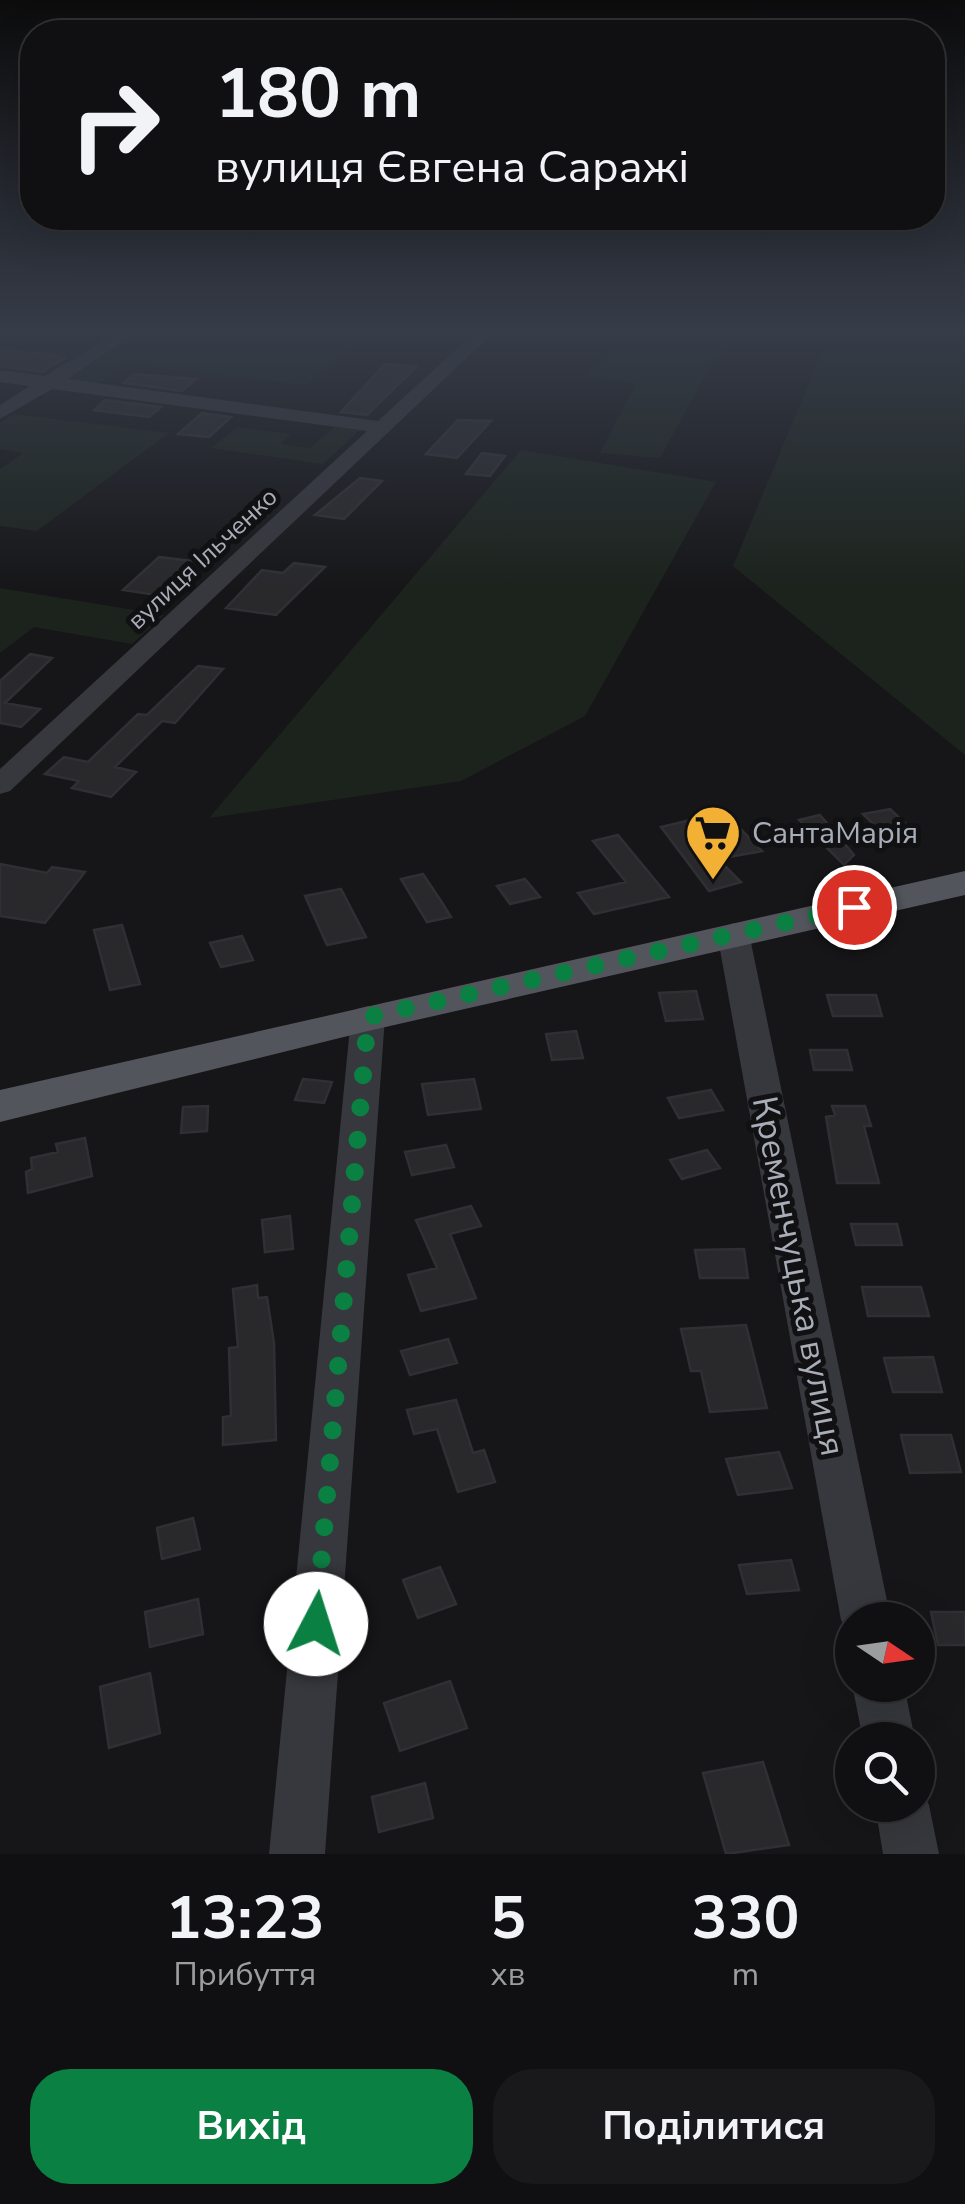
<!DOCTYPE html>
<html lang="uk">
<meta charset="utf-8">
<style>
body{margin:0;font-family:"Nunito Sans",sans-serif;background:#19191b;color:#f1f3f6;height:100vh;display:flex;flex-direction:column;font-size:38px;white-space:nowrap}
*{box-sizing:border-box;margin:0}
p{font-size:32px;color:#9c9d9f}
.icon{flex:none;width:55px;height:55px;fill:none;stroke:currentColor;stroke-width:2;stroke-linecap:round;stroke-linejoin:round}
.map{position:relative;height:1854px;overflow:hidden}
.side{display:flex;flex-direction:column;background:#101012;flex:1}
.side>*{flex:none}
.hud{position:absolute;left:20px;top:20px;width:925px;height:210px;border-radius:40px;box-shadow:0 10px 40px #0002,0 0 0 2px #303032;background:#101012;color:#f1f3f6;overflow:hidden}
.needle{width:65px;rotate:103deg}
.fabs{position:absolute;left:835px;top:1602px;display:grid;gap:20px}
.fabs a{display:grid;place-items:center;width:100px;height:100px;border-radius:50%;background:#101012;box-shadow:0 10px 40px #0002,0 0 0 2px #303032;font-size:50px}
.pin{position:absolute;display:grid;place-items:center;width:85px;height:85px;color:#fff;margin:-42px;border:5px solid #fff;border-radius:50%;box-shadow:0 2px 10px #0007}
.me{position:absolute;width:110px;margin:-55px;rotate:5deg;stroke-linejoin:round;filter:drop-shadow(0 0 8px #0008)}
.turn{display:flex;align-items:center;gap:35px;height:210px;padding:0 30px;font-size:45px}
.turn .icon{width:130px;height:130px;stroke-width:2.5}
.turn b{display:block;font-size:70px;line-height:85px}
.eta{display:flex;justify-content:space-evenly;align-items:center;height:170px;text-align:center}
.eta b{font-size:60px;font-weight:700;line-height:70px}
.cta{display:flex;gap:20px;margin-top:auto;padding:20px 30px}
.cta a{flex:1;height:115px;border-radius:40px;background:#0b8043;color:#fff;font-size:40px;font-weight:700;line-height:115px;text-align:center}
.cta a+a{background:#19191b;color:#f1f3f6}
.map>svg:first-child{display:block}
.green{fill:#1c231d}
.building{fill:#29292c;stroke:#303034;stroke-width:2.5}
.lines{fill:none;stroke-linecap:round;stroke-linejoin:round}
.minor{fill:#37383d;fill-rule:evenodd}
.major{fill:#53555c;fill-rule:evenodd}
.route{stroke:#0b8043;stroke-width:18;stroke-dasharray:0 32.4}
.labels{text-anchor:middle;stroke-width:10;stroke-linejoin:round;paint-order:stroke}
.far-street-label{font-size:25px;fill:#a8adb8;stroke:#111113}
.poi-label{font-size:30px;fill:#a8adb8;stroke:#111113;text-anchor:start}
.near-street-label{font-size:35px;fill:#a8adb8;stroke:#111113}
</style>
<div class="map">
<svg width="965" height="1854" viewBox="0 0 965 1854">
<rect width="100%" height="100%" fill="#161618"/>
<path class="green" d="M0 332H368L307 385 129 365 94 387 51 382 87 359 0 347Z
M535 332H746L711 365 660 458 600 453 636 383 586 377 623 342Z
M830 332H965V755L733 566Z
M13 414 169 433 37 531 0 526V469L23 453 0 449V422Z
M237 427 291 434 280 444 310 448 335 427 360 430 323 464 211 448Z
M521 450 716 482 585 716 461 781 209 818Z
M0 588 164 615 132 644 34 627 0 653Z"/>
<path class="building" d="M0 349 53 355 65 358 42 372 0 366Z
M385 364 416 367 367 415 341 412Z
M134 374 196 379 182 391 124 383Z
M105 400 161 407 149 417 94 410Z
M202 413 231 417 209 437 178 434Z
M458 420 491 421 457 458 426 454Z
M482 453 505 456 490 476 466 474Z
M360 478 382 481 344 519 315 515Z
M159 557 192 561 156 595 123 590Z
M294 563 325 567 276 615 226 608 262 570 283 573Z
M30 654 52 658 5 703 40 709 21 727 0 723V681Z
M198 666 223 669 175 723 162 721 115 767 136 772 111 797 72 788 79 781 45 774 64 757 88 762 138 714 147 715Z
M890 809 909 827 882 833 863 814Z
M724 812 762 851 718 859 741 882 709 891 661 827Z
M820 815 854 855 844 865 799 820Z
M618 835 669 897 594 914 578 893 626 882 593 841Z
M0 864 47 873 52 867 85 872 45 923 0 916Z
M423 874 441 901 451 917 427 922 401 879Z
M525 879 540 897 510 904 497 886Z
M341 889 366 937 327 945 305 896Z
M122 925 140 984 110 990 94 930Z
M242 936 253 960 221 967 210 943Z
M696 991 703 1019 666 1021 659 993Z
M827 995H876L882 1016H833Z
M576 1031 583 1058 552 1060 546 1034Z
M810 1050H847L852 1070H814Z
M303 1079 332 1082 324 1103 295 1100Z
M474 1079 481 1109 428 1115 422 1084Z
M711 1090 723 1110 679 1118 668 1098Z
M208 1106 207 1131 181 1133 183 1107Z
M832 1106H865L871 1126H864L879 1183H837L826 1117 835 1115Z
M85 1138 92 1176 28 1193 26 1172 32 1169 31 1158 58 1152 56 1144Z
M446 1145 454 1167 412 1175 405 1152Z
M707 1150 720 1168 682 1179 670 1160Z
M471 1206 481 1226 450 1234 476 1298 421 1311 408 1275 437 1268 416 1220Z
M290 1216 293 1249 265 1252 262 1220Z
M851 1224H897L902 1245H856Z
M744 1249 748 1278H700L695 1250Z
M257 1285 258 1298 267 1297 274 1343 276 1440 223 1445V1417L231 1416 229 1348 238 1347 233 1289Z
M862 1287H921L929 1316H868Z
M746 1325 767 1408 710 1412 701 1371H691L681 1329Z
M448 1339 457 1363 410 1375 401 1351Z
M933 1357 942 1392H893L884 1358Z
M456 1400 473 1453 484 1450 495 1482 458 1492 437 1429 414 1434 407 1410Z
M901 1435H951L961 1472 910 1473Z
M779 1452 792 1488 738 1495 726 1459Z
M193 1518 200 1549 162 1559 157 1528Z
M791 1560 799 1590 747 1594 739 1565Z
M440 1567 456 1604 418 1618 403 1580Z
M198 1599 203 1634 150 1647 145 1612Z
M931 1612H965V1645H938Z
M150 1673 160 1733 109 1748 100 1687Z
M450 1681 467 1728 400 1751 384 1703Z
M763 1762 789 1845 726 1854 703 1773Z
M425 1783 433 1818 379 1832 372 1797Z"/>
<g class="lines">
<path class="minor" d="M117 332H138L67 379 378 421 475 332H494L10 791 0 794V769L367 431 52 389 0 419V405L30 386 0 382V370L45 376Z
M733 923 749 933 891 1620H852V1637L841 1620 717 933Z
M368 1006 380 1009 385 1017 325 1854H269L351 1017 356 1009Z
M852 1684 904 1685 915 1740H863Z
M918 1784 929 1805 939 1854H883L875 1805H918Z"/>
<path class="major" d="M965 871V895L368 1031 0 1122V1090Z"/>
</g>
<linearGradient id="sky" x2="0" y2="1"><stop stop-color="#0c0c0d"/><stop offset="0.56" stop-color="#363c48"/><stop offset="1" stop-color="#363c48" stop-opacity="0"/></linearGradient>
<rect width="965" height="591" fill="url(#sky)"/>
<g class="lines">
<path class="route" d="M316 1624 368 1017 854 907"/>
</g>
<defs>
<g id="supermarket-pin" transform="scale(2.875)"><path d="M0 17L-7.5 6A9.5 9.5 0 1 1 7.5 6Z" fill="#f2b134" stroke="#111113"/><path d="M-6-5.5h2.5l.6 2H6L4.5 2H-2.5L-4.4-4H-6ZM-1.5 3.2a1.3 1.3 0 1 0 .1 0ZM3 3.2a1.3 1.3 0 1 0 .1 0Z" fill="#111"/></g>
</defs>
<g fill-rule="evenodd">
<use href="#supermarket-pin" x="713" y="833"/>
</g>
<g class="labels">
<g class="far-street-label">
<text transform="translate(202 558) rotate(-43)" y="9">вулиця Ільченко</text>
</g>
<g class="poi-label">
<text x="752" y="843">СантаМарія</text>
</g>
<g class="near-street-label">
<text transform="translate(799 1276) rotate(79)" y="12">Кременчуцька вулиця</text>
</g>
</g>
</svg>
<div class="fabs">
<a><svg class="needle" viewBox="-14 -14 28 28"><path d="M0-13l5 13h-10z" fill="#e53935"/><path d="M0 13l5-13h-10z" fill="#9c9d9f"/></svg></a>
<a><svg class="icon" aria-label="search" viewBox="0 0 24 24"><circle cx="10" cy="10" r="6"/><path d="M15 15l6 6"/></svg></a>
</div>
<div class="pin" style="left:854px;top:907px;background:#d93025"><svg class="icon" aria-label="arrive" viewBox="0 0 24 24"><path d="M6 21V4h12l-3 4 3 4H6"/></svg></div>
<svg class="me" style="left:316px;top:1624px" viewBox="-20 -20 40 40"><circle r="19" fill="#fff"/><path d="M0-13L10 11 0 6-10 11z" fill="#0b8043"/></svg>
<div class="hud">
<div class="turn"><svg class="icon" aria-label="right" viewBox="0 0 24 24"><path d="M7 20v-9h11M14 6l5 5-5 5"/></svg><div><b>180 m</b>вулиця Євгена Саражі</div></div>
</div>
</div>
<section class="side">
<div class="eta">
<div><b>13:23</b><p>Прибуття</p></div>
<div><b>5</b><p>хв</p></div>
<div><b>330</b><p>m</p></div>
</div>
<div class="cta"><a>Вихід</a><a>Поділитися</a></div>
</section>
